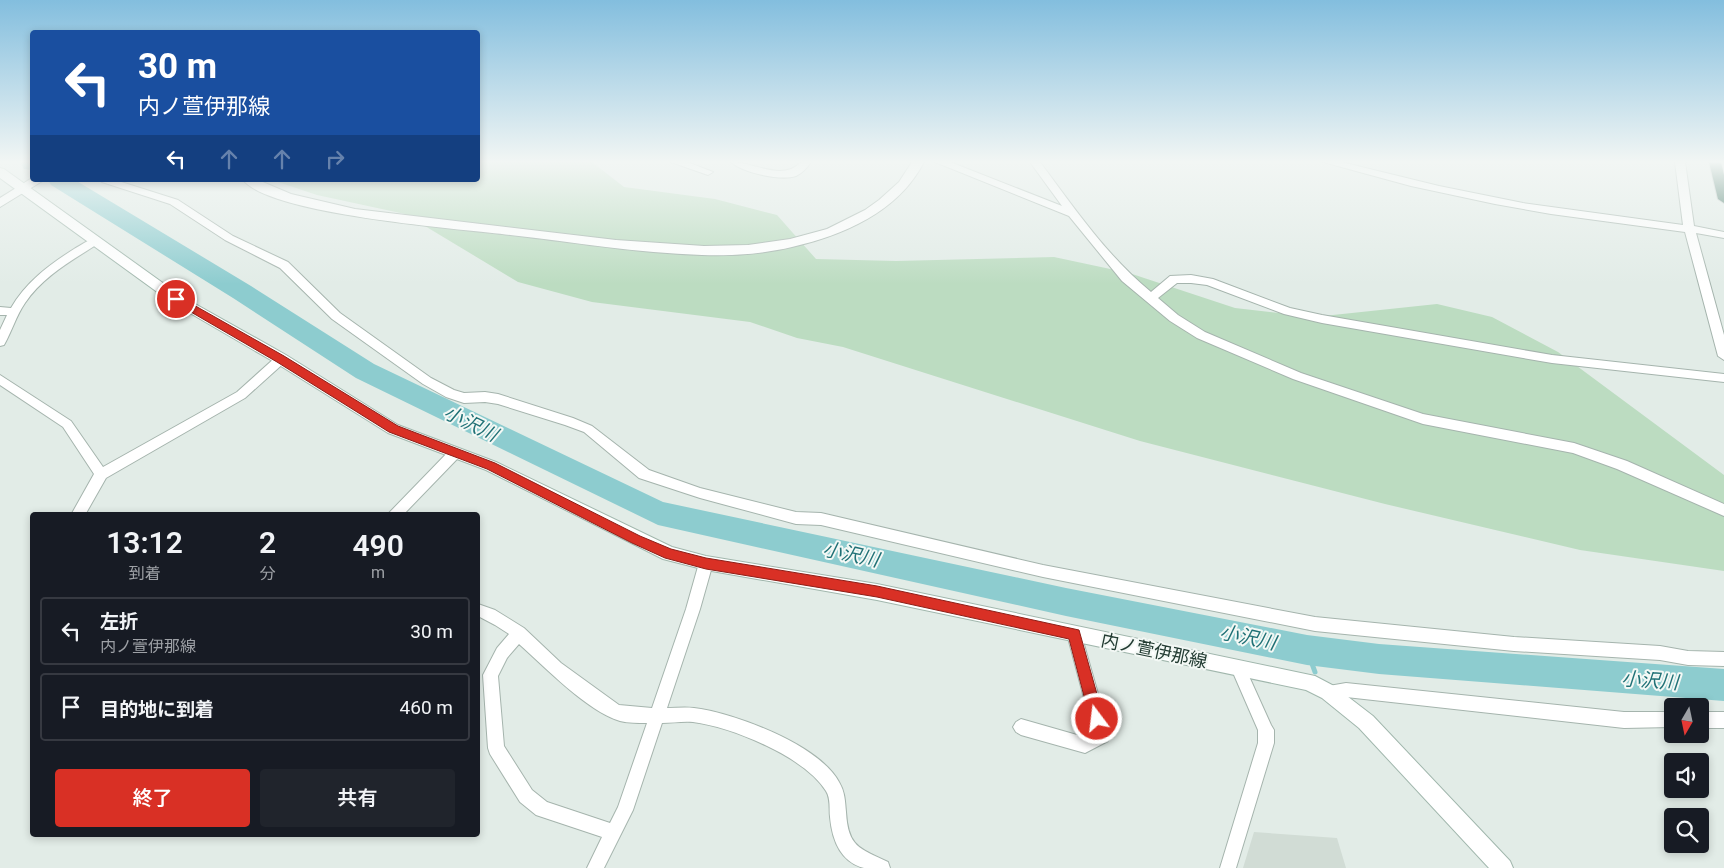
<!DOCTYPE html>
<html lang="ja">
<meta charset="utf-8">
<style>
body{margin:0;font-family:Roboto,"Noto Sans JP",sans-serif;background:#20242c;color:#f1f3f6;height:100vh;display:flex;flex-direction:column;font-size:19px;white-space:nowrap}
*{box-sizing:border-box;margin:0}
p{font-size:16px;color:#9ea1a6}
.icon{flex:none;width:28px;height:28px;fill:none;stroke:currentColor;stroke-width:2;stroke-linecap:round;stroke-linejoin:round}
.map{position:relative;flex:1;overflow:hidden}
.side{position:absolute;left:30px;top:512px;width:450px;height:325px;display:flex;flex-direction:column;background:#171b24;border-radius:5px;box-shadow:0 2px 8px #0003}
.side>*{flex:none}
.guide{position:absolute;left:30px;top:30px;width:450px;height:152px;border-radius:5px;box-shadow:0 2px 8px #0003;background:#1a4fa0;color:#fff;overflow:hidden}
.needle{width:32px;rotate:189deg}
.buttons{position:absolute;left:1664px;top:698px;display:grid;gap:10px}
.buttons a{display:grid;place-items:center;width:45px;height:45px;border-radius:5px;background:#171b24;box-shadow:0 2px 8px #0003;font-size:25px}
.pin{position:absolute;display:grid;place-items:center;width:42px;height:42px;color:#fff;margin:-21px;border:2px solid #fff;border-radius:50%;box-shadow:0 1px 5px #0007}
.me{position:absolute;width:55px;margin:-28px;rotate:345deg;stroke-linejoin:round;filter:drop-shadow(0 0 4px #0008)}
.turn{display:flex;align-items:center;gap:18px;height:105px;padding:0 25px;font-size:22px}
.turn .icon{width:65px;height:65px;stroke-width:2.5}
.turn b{display:block;font-size:35px;line-height:42px}
.lanes{display:flex;align-items:center;height:48px;padding:0 25px;background:#0003;justify-content:center;gap:25px;direction:ltr}
.lanes .off{opacity:.35}
.eta{display:flex;justify-content:space-evenly;align-items:center;height:85px;text-align:center}
.eta b{font-size:30px;font-weight:600;line-height:35px}
.action{display:flex;gap:10px;margin-top:auto;padding:10px 25px}
.action a{flex:1;height:58px;border-radius:5px;background:#d93025;color:#fff;font-size:20px;font-weight:600;line-height:58px;text-align:center}
.action a+a{background:#20242c;color:#f1f3f6}
ul{padding:0;list-style:none}
li{display:flex;align-items:center;gap:15px;height:68px;margin:0 10px 8px;padding:0 15px;border:2px solid #363941;border-radius:5px}
li div{flex:1}
li b{display:block;font-size:19px}
li em{font-style:normal}
.map>svg:first-child{display:block}
.built{fill:#d1dcd5}
.green{fill:#bcdcc1}
.lines{fill:none;stroke-linecap:round;stroke-linejoin:round}
.stream{stroke:#8dcccf;stroke-width:5}
.river{fill:#8dcccf;fill-rule:evenodd}
.minor-casing{stroke:#a5b4ad;stroke-width:2}
.tertiary-casing{stroke:#a5b4ad;stroke-width:2}
.secondary-casing{stroke:#a1b7ad;stroke-width:2}
.motorway-casing{stroke:#c1c8c6;stroke-width:2}
.minor{fill:#fff;fill-rule:evenodd}
.tertiary{fill:#fff;fill-rule:evenodd}
.secondary{fill:#fff;fill-rule:evenodd}
.motorway{fill:#306755;fill-rule:evenodd}
.route{fill:#d93025;stroke:#8d1f18}
.labels{text-anchor:middle;stroke-width:4;stroke-linejoin:round;paint-order:stroke}
.street-label{font-size:18px;fill:#233c33;stroke:#f3f8f5}
.water-label{font-size:19px;font-style:italic;fill:#207176;stroke:#f3f8f5}
</style>
<div class="map">
<svg width="1724" height="868" viewBox="0 0 1724 868">
<rect width="100%" height="100%" fill="#e2ece7"/>
<path class="built" d="M1254 832 1337 838 1346 868H1243Z"/>
<path class="green" d="M478 162H592L624 187 715 199 777 215 816 259 896 261 1054 257 1129 273 1235 308 1314 317 1437 304 1492 317 1558 352 1724 475V571L1580 550 1385 504 1140 441 843 347 797 338 750 322 592 302 518 282 405 214 317 195 272 180H478Z"/>
<g class="lines">
<path class="stream" d="M1307 650 1315 672"/>
<path class="river" d="M20 162H32V170L24 169Z
M48 180H75L251 286 374 364 663 502 1066 588 1307 635 1379 644 1724 669V701L1379 674 1307 665 1066 616 658 525 356 378 233 298 51 185Z"/>
<g class="minor-casing">
<path id="minor" d="M671 162H687L713 172 708 175Z
M731 162C754 162 783 182 801 162H811C807 168 802 173 796 176 781 181 743 173 731 162Z
M935 162H950L1062 206 1030 162H1040C1074 208 1107 256 1151 292L1170 276 1191 275 1213 279 1290 308 1322 315 1552 355 1724 374V382L1552 363 1322 323 1284 314 1207 285 1191 283H1177L1158 298 1178 315 1205 332 1301 373 1423 414 1574 443 1627 461 1724 504V516L1617 469 1573 453 1423 424 1293 379 1197 338 1170 321 1122 281 1069 216Z
M1323 162H1341L1439 186 1523 203 1683 225 1675 162H1685L1694 226 1724 232V238L1696 233 1724 335V360L1718 356 1685 232 1551 214 1495 204 1411 186Z
M100 180H115L178 200 233 236 288 262 340 313 431 378 454 390 464 393 485 392 498 394 573 418 592 426 649 470 700 488 796 512 821 513 1043 565 1315 617 1514 637 1660 646 1688 651 1724 652V666L1688 665 1660 660 1514 651 1315 631 1043 577 821 525 796 524 700 498 639 478 584 432 565 425 498 404 485 402 464 403 446 397 423 384 332 319 280 268 225 240 170 204 102 182Z
M95 238 100 241 99 243C73 260 43 276 25 303 16 316 12 331 4 345L0 346V330L7 315H0V307L11 308C26 282 49 265 74 249 81 245 88 240 95 238Z
M281 355 285 356 287 359 285 362 245 398 106 478 85 515H71L94 474 63 427 0 385V375L71 421 103 467 237 392 277 356Z
M455 448 459 449 461 453 459 457 403 515H387L451 449Z
M706 557 711 559 713 563 700 609 667 708C676 708 685 707 694 708 735 713 819 745 839 782 845 792 845 801 846 812 848 847 859 848 888 862L890 868C882 868 872 868 864 868 840 862 832 839 830 817 829 809 831 799 826 791 805 757 732 727 693 722 683 721 672 723 662 723L633 810 604 868H587L602 837 536 815 520 802 490 754 488 748 483 675 497 648 509 634 495 625 478 616V604L495 610 524 628 561 663 619 705 652 708 686 609 699 563 701 559ZM519 644C545 667 587 711 620 721 628 723 638 723 647 723L618 807 610 823 547 802 532 790 504 746 498 676 507 658Z
M1074 627 1079 629 1081 634 1110 736 1108 741 1085 753 1021 735 1016 732 1013 727 1016 722 1021 719 1084 737 1093 732 1067 634 1069 629Z
M1238 661 1243 663 1271 725 1274 730V743L1236 868H1220L1258 743V730L1231 668 1233 663Z
M1346 683 1624 712H1672V727L1624 728 1346 697 1328 699 1323 697 1320 692 1323 687Z
M1700 712H1724V728H1700Z"/>
</g>
<g class="tertiary-casing">
<path id="tertiary" d="M912 162H924C898 212 844 235 792 247 763 254 731 256 702 255 637 253 574 242 510 235 461 229 271 215 243 180H258L291 194 355 209 616 240 704 246 748 245 790 239 827 229 865 210 879 200 899 182Z
M32 178V180H44L0 207V198Z"/>
</g>
<g class="secondary-casing">
<path id="secondary" d="M0 168 4 169 181 296 286 355 398 425 496 462 672 547 706 556 877 584 1315 676 1334 686 1373 716 1510 861 1513 868H1489L1359 728 1322 698 1306 690 877 600 706 570 663 559 486 470 388 433 276 363 171 302 0 178Z"/>
</g>
<g class="motorway-casing">
<path id="motorway" d="M1709 162H1721L1724 175V203L1718 199Z"/>
</g>
<use href="#minor" class="minor"/>
<use href="#tertiary" class="tertiary"/>
<use href="#secondary" class="secondary"/>
<use href="#motorway" class="motorway"/>
</g>
<linearGradient id="sky" x2="0" y2="1"><stop stop-color="#83bede"/><stop offset="0.57" stop-color="#f2f6f4"/><stop offset="1" stop-color="#f2f6f4" stop-opacity="0"/></linearGradient>
<rect width="1724" height="284" fill="url(#sky)"/>
<path class="route" d="M176 295 284 356 398 426 495 463 640 536 671 549 706 558 877 586 1079 630 1104 719 1102 724 1097 726 1092 724 1090 719 1069 639 877 597 706 569 665 558 632 543 487 469 389 432 277 362 172 301 171 299Z"/>
<g class="labels">
<g class="street-label">
<text transform="translate(1154 651) rotate(12)" y="6">内ノ萱伊那線</text>
</g>
<g class="water-label">
<text transform="translate(471 423) rotate(26)" y="7">小沢川</text>
<text transform="translate(851 554) rotate(12)" y="7">小沢川</text>
<text transform="translate(1248 637) rotate(12)" y="7">小沢川</text>
<text transform="translate(1650 680) rotate(4)" y="7">小沢川</text>
</g>
</g>
</svg>
<div class="buttons">
<a><svg class="needle" viewBox="-14 -14 28 28"><path d="M0-13l5 13h-10z" fill="#e53935"/><path d="M0 13l5-13h-10z" fill="#9ea1a6"/></svg></a>
<a><svg class="icon" aria-label="sound" viewBox="0 0 24 24"><path d="M4 9h4l5-4v14l-5-4H4zM17 9q2 3 0 6"/></svg></a>
<a><svg class="icon" aria-label="search" viewBox="0 0 24 24"><circle cx="10" cy="10" r="6"/><path d="M15 15l6 6"/></svg></a>
</div>
<div class="pin" style="left:176px;top:299px;background:#d93025"><svg class="icon" aria-label="arrive" viewBox="0 0 24 24"><path d="M6 21V4h12l-3 4 3 4H6"/></svg></div>
<svg class="me" style="left:1097px;top:719px" viewBox="-20 -20 40 40"><circle r="17" fill="#d93025" stroke="#fff" stroke-width="3"/><path d="M0-11L8 9 0 5-8 9z" fill="#fff"/></svg>
<div class="guide">
<div class="turn"><svg class="icon" aria-label="left" viewBox="0 0 24 24"><path d="M17 20v-9H6M10 6l-5 5 5 5"/></svg><div><b>30 m</b>内ノ萱伊那線</div></div>
<div class="lanes"><svg class="icon" aria-label="left" viewBox="0 0 24 24"><path d="M17 20v-9H6M10 6l-5 5 5 5"/></svg><svg class="icon off" aria-label="ahead" viewBox="0 0 24 24"><path d="M12 20V5M6 11l6-6 6 6"/></svg><svg class="icon off" aria-label="ahead" viewBox="0 0 24 24"><path d="M12 20V5M6 11l6-6 6 6"/></svg><svg class="icon off" aria-label="right" viewBox="0 0 24 24"><path d="M7 20v-9h11M14 6l5 5-5 5"/></svg></div>
</div>
<section class="side">
<div class="eta">
<div><b>13:12</b><p>到着</p></div>
<div><b>2</b><p>分</p></div>
<div><b>490</b><p>m</p></div>
</div>
<ul>
<li><svg class="icon" aria-label="left" viewBox="0 0 24 24"><path d="M17 20v-9H6M10 6l-5 5 5 5"/></svg><div><b>左折</b><p>内ノ萱伊那線</p></div><em>30 m</em></li>
<li><svg class="icon" aria-label="arrive" viewBox="0 0 24 24"><path d="M6 21V4h12l-3 4 3 4H6"/></svg><div><b>目的地に到着</b></div><em>460 m</em></li>
</ul>
<div class="action"><a>終了</a><a>共有</a></div>
</section>
</div>
